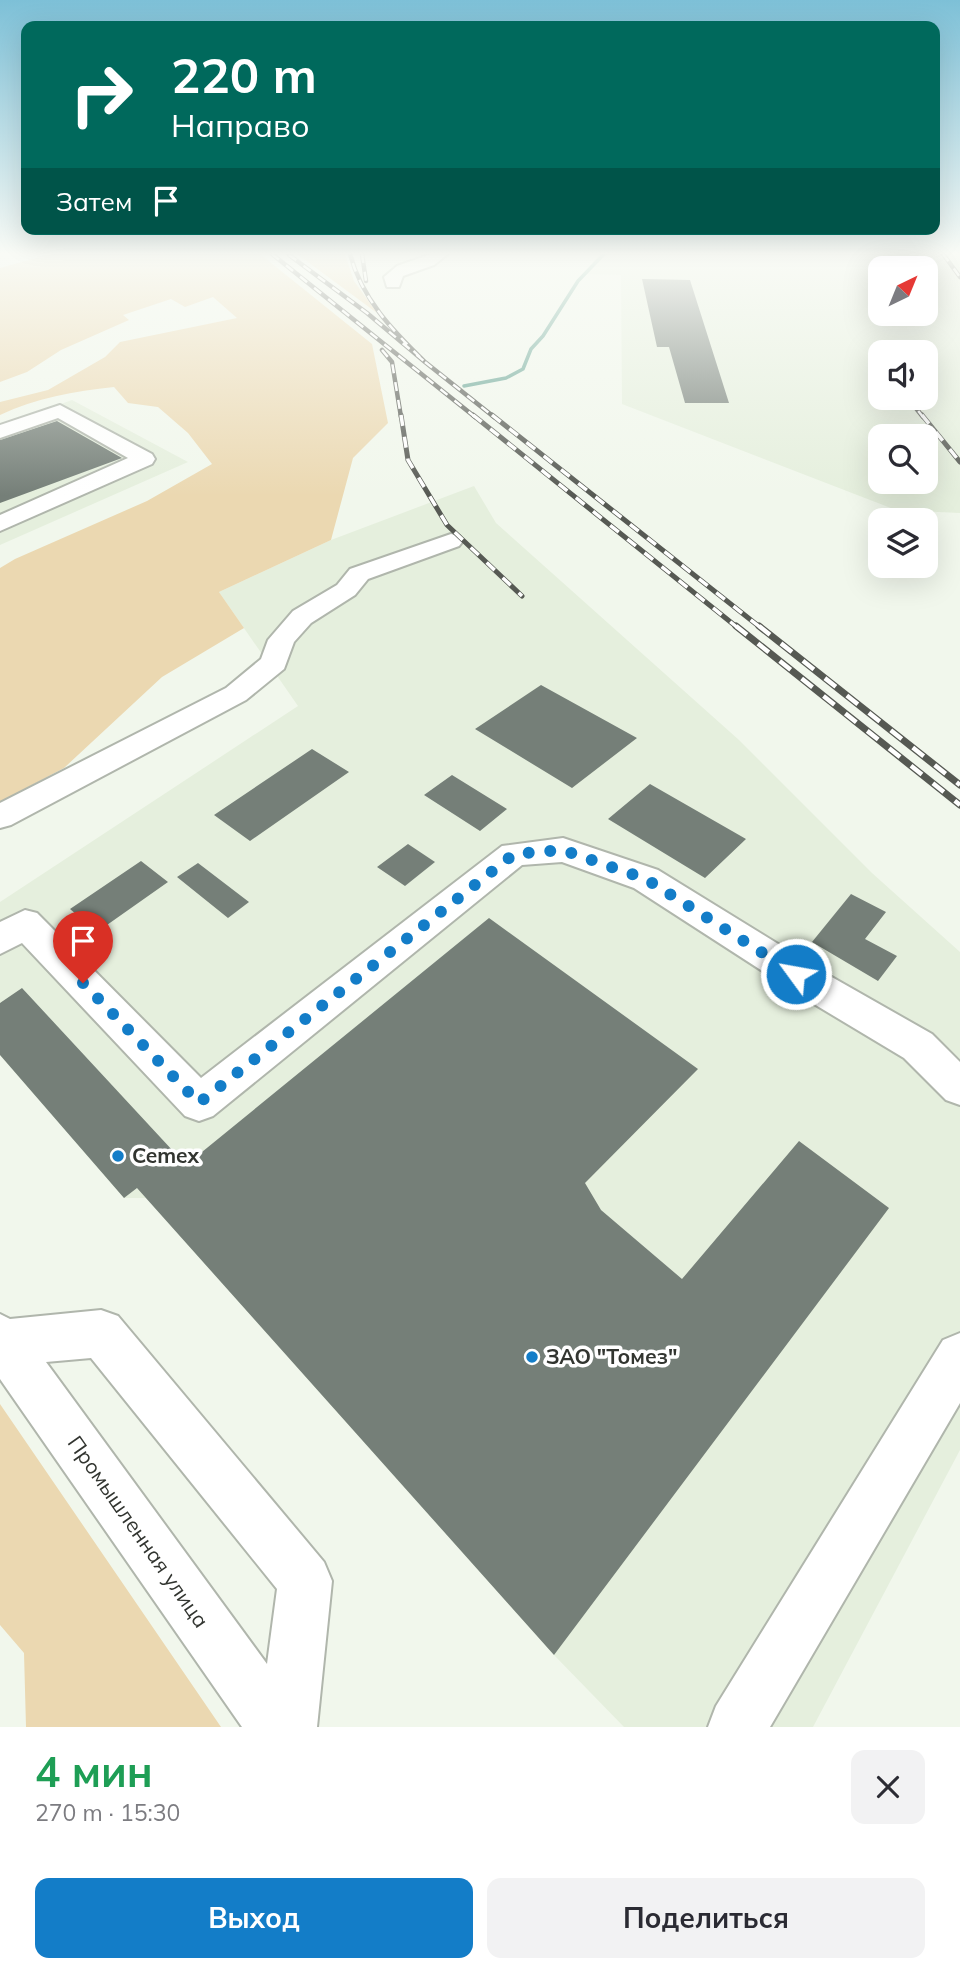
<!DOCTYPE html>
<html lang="ru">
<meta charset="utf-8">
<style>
body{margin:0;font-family:Mulish,sans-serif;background:#f2f2f3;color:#2b2b33;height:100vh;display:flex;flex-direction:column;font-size:26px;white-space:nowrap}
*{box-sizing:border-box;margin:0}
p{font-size:23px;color:#7c7c81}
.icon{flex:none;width:38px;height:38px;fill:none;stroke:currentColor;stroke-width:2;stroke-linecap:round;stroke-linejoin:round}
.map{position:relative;height:1727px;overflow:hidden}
.sheet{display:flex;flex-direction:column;background:#fff;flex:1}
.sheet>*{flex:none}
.banner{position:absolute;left:21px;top:21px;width:919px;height:214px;border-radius:14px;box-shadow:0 7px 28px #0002;background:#00695c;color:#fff;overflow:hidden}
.needle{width:46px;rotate:43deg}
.buttons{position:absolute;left:868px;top:256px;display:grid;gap:14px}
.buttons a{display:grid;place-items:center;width:70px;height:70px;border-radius:14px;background:#fff;box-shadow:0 7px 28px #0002;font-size:35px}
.pin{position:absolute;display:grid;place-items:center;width:60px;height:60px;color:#fff;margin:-72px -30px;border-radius:50% 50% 50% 0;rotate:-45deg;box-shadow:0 0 7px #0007}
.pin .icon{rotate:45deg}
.me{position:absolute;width:77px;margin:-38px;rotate:302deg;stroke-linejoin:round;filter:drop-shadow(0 0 5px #0008)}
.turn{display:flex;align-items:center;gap:24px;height:147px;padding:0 35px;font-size:32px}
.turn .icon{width:91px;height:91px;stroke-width:2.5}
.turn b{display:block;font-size:49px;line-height:60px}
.then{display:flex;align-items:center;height:66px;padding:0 35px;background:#0003;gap:14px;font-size:26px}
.round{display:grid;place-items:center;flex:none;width:74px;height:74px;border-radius:14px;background:#f2f2f3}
.headline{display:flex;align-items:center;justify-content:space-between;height:119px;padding:0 35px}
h1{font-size:42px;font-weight:700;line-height:52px;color:#1e9e55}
.button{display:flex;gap:14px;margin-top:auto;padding:14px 35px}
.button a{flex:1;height:80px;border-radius:14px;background:#137dc8;color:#fff;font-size:28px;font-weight:700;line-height:80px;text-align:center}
.button a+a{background:#f2f2f3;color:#2b2b33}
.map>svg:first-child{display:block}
.built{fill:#e5efdd;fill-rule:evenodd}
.green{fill:#ebd8b1}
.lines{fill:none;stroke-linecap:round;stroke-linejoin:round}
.stream{stroke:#66a393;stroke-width:3.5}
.building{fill:#757f78}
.minor-casing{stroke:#b0b6ac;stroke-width:4}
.minor{fill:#fff;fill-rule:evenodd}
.rail-far2-casing{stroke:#565953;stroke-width:4.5}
.rail-far1-casing{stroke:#565953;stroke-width:5}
.rail-casing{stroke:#565953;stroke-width:7}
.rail-far2{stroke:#fff;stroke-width:2.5;stroke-dasharray:9;stroke-linecap:butt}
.rail-far1{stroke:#fff;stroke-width:3.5;stroke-dasharray:11;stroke-linecap:butt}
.rail{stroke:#fff;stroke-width:4.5;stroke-dasharray:14;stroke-linecap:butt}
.route{stroke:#137dc8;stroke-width:12;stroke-dasharray:0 21.6}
.poi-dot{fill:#137dc8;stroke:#fff;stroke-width:2.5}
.labels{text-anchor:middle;stroke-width:7;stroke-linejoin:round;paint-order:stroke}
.near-poi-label{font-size:21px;font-weight:bold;fill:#323530;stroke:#fff;text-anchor:start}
.near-street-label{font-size:21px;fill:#323530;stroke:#fff}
</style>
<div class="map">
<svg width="960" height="1727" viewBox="0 0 960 1727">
<rect width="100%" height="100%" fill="#f1f7ec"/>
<path class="built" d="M599 254H960V513L896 510 622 404 621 275 583 274ZM880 268H926V313H880ZM880 352H926V397H880ZM880 436H926V481H880Z
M72 400 188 462 0 545V426Z
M474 486 496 523 739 740 872 873 960 952V1450L813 1727H624L554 1655 146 1198H124L0 1055V902L298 706 219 592 331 540Z"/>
<path class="green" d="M50 254H260L372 344 388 423 353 458 331 540 219 592 244 628 162 677 64 768 0 802V568L15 559 147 501 212 464 188 433 158 407 128 403 114 387C74 391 36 398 0 415V402L48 390 105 357 120 342 237 318 213 297 185 307 171 299 123 315 129 320 61 350 27 372 0 382V268Z
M297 254H345L354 281 377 313Z
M0 1404 221 1727H26L24 1653 0 1625Z"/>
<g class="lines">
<path class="stream" d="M464 386 506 378 523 369 531 349 543 336 578 281 604 254"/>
</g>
<path class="building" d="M642 279 690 280 729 403H685L669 347H657Z
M57 421 122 458 0 503V440Z
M541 685 637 738 572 788 475 729Z
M312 749 349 772 250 841 214 815Z
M452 775 507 809 480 831 424 795Z
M650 784 746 839 705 878 608 819Z
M408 844 435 862 405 886 377 867Z
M141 861 168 882 97 932 70 909Z
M198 863 249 902 228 918 177 877Z
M851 894 886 912 865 939 897 956 878 981 812 942Z
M489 918 698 1069 585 1183 601 1210 682 1279 799 1141 889 1208 554 1655 137 1188 124 1198 0 1055V1003L22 988 186 1165Z"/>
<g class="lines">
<g class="minor-casing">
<path id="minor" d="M431 254H448L434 265 403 276 399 287H387L384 277 397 266Z
M60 405 152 454 155 459 152 464 0 531V515L128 458 58 418 0 438V425Z
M451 534 459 536 463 541 459 546 368 579 355 595 311 623 294 642 284 669 246 700 11 825 0 828V803L226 688 261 659 268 640 293 611 337 585 350 569Z
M563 838 658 870 830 976 932 1034 960 1062V1105L946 1100 904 1058 804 998 634 888 562 862 522 865 213 1116 199 1121 185 1116 22 943 0 954V922L25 910 37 913 201 1078 502 846Z
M101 1310 118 1316 324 1562 332 1581 317 1727H242L0 1379V1314L10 1319ZM91 1358 277 1589 267 1664 46 1362Z
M960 1333V1403L770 1727H708L716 1706 943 1340Z"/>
</g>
<use href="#minor" class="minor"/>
<g class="rail-far2-casing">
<path id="rail-far2" d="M272 254 475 417
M362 254 366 281
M943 254 960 277
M289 255 367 313 425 362C392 330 362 299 350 254
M382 350 392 362 401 417
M425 362 494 417
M907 397 923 417"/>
</g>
<g class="rail-far1-casing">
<path id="rail-far1" d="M401 415 408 460 447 525 522 596
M473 415 738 628
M492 415 761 628
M922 415 960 462"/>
</g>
<g class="rail-casing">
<path id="rail" d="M736 626 960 805
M759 626 960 785"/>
</g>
<use href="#rail-far2" class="rail-far2"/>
<use href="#rail-far1" class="rail-far1"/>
<use href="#rail" class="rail"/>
</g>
<linearGradient id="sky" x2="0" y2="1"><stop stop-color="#7dc0d7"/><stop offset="0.51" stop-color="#f9fbf6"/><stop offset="1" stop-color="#f9fbf6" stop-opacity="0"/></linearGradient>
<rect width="960" height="496" fill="url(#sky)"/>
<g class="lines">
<path class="route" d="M83 983 199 1103 514 854 563 850 646 879 796 974"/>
</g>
<g class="poi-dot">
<circle cx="118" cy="1156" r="7"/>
<circle cx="532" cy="1357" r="7"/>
</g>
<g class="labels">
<g class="near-poi-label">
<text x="132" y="1163">Cemex</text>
<text x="546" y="1364">ЗАО "Томез"</text>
</g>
<g class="near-street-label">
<text transform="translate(138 1532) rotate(55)" y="7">Промышленная улица</text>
</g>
</g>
</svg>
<div class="buttons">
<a><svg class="needle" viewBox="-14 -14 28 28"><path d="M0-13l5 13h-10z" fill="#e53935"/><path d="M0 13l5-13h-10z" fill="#7c7c81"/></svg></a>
<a><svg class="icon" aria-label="sound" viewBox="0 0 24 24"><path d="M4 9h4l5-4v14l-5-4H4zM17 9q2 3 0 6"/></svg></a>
<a><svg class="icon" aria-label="search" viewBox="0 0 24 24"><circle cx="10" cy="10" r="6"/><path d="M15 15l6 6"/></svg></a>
<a><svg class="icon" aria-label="layers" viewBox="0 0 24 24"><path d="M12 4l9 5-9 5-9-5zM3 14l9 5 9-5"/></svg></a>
</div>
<div class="pin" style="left:83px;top:983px;background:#d93025"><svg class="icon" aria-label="arrive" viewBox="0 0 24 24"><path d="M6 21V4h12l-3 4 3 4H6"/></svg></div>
<svg class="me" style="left:796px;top:974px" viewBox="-20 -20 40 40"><circle r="17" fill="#137dc8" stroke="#fff" stroke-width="3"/><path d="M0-11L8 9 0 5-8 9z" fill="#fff"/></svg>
<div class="banner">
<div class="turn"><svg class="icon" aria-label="right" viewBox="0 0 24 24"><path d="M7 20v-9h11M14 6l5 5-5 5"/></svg><div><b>220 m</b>Направо</div></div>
<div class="then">Затем<svg class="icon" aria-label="arrive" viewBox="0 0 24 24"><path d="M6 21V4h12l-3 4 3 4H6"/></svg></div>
</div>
</div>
<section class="sheet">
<div class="headline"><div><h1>4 мин</h1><p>270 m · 15:30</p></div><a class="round"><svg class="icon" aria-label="close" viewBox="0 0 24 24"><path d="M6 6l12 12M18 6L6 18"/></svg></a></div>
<div class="button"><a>Выход</a><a>Поделиться</a></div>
</section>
